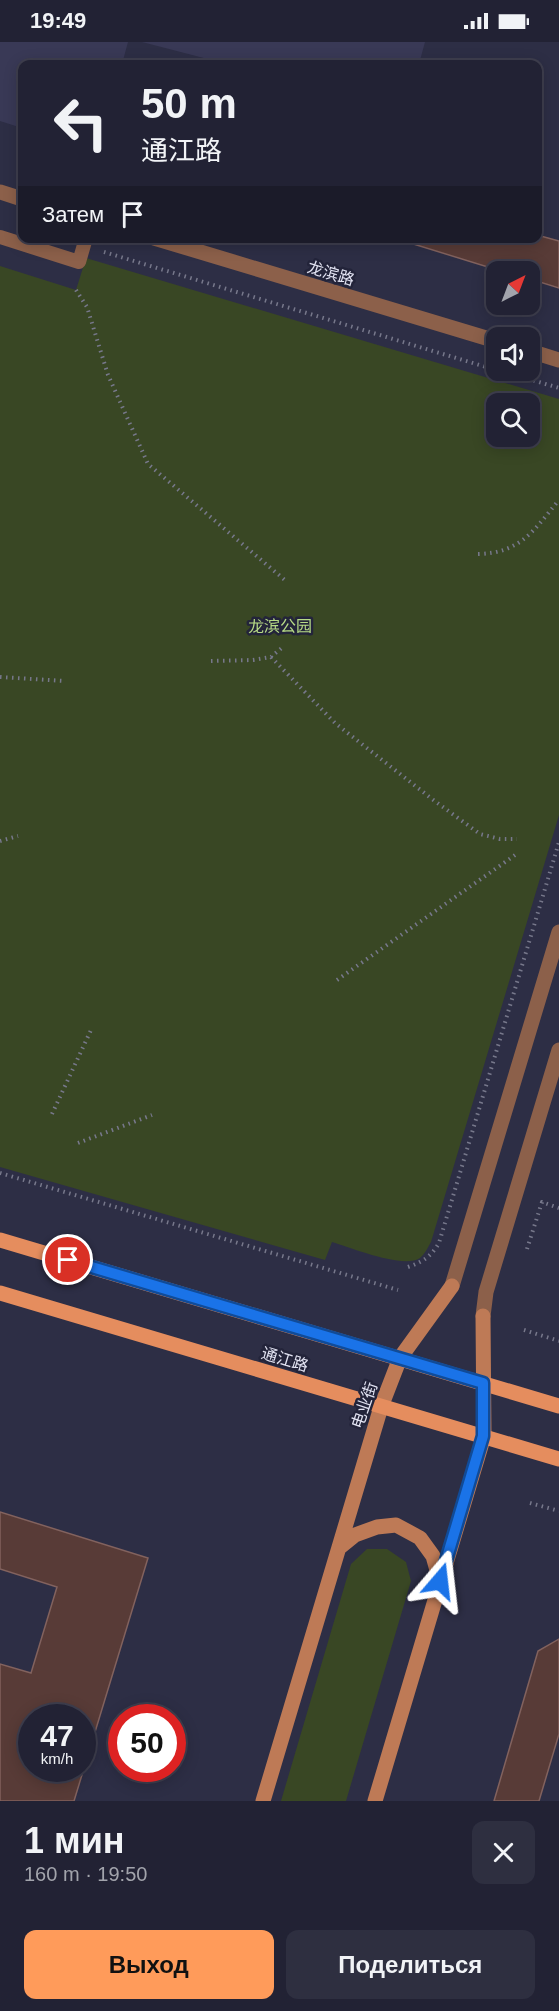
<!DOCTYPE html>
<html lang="ru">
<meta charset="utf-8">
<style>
body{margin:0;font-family:Arial,"Noto Sans SC",sans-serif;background:#2e2f40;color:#f1f3f6;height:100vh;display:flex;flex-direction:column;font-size:22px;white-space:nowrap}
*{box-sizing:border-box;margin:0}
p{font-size:20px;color:#a2a4ac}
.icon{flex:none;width:33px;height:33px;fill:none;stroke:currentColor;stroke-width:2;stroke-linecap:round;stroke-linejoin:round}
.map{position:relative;height:1759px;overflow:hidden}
.drawer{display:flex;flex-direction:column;background:#222234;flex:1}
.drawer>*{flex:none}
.hud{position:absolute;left:18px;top:18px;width:524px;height:183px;border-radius:12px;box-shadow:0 3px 15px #0003,0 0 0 2px #3f3f4f;background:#222234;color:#f1f3f6;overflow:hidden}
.needle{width:39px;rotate:42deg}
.tools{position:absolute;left:486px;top:219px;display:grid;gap:12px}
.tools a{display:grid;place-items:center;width:54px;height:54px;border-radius:12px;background:#222234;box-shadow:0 3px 15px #0003,0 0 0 2px #3f3f4f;font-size:30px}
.speed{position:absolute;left:18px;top:1662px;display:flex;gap:12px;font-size:30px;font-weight:700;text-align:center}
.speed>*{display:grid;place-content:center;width:78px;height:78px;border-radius:50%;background:#222234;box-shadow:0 3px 15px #0003,0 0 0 2px #3f3f4f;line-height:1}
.speed small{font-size:15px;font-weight:400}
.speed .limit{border:9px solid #d22;background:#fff;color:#111}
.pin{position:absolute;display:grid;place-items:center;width:51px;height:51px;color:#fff;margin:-26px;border:3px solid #fff;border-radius:50%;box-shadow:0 2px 6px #0007}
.me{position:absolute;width:66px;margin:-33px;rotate:17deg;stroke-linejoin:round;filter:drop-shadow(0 0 4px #0008)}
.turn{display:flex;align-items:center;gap:21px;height:126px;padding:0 24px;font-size:27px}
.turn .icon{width:78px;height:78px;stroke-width:2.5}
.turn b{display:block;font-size:42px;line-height:51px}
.then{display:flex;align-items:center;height:57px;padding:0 24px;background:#0003;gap:12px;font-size:22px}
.round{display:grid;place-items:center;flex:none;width:63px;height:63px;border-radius:12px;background:#2e2f40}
.summary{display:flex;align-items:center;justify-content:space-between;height:102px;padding:0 24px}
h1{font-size:36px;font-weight:700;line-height:45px}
.cta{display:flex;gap:12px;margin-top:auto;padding:12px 24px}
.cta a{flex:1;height:69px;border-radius:12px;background:#ff9b5a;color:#111;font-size:24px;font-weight:700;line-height:69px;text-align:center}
.cta a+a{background:#2e2f40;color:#f1f3f6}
.status{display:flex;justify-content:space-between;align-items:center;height:42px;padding:0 30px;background:#222234;direction:ltr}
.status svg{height:16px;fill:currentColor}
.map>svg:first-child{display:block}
.built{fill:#393956}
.green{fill:#394724;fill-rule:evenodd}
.building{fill:#583b37;stroke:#82625e;stroke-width:1.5;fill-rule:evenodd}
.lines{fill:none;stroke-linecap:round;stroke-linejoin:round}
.path{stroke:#77788b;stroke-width:4;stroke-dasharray:1.5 4.5;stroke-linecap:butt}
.service{stroke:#8c604a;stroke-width:14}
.minor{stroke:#8c604a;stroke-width:15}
.tertiary{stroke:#8c604a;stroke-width:15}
.secondary{stroke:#be7a56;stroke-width:15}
.primary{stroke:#e58d5e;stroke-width:15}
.route-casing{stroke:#114b97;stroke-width:15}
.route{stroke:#1a73e8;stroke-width:10}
.labels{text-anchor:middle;stroke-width:5;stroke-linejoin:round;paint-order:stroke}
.street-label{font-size:16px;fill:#e2e3f2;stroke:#23243a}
.park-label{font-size:16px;fill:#b7db86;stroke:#23243a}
</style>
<div class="status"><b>19:49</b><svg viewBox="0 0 49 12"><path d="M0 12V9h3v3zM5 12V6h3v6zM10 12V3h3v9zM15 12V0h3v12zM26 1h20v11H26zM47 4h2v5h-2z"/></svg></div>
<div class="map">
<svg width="559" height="1759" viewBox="0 0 559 1759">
<rect width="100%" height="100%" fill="#2d2e45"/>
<path class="built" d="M0 0H128L122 22H22V86L0 79Z
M142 0H425L419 22H227Z"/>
<path class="green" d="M86 216 559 357V773L431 1200C428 1205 425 1212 420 1216 403 1227 352 1206 332 1200L325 1218 0 1125V224L76 248ZM496 362H530V394H496Z
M367 1507H387L406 1520 411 1539 346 1759H281L351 1522Z"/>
<path class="building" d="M537 193 559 199V246L530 237V230H504L394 196H537Z
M0 1470 148 1516 74 1759H0V1622L31 1631 57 1545 0 1527ZM32 1676H82V1726H32Z
M559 1597V1692L539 1759H494L538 1609Z"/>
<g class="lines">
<path class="path" d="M104 210 496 328
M76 248 87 265 108 333 148 422 286 539
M499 328 559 346
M478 512C521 511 534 488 559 458
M271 615 335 681 432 757 480 792 500 797H517
M211 619 253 618 271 615 284 604
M0 635 64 639
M0 799 18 794
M337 938 518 811
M52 1072 91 988
M78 1101 152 1073
M0 1131 398 1248
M527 1207 542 1160 559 1166
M408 1225C422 1220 431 1215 439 1201L559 800
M524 1288 559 1299
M530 1461 559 1469"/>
<path class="service" d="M0 195 79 220 86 196"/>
<path class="minor" d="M0 150 22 157
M154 196 496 299
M530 309 559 318"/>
<path class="tertiary" d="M452 1244 559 890
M483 1274 486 1250 559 1008"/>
<path class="secondary" d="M339 1506 355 1493 377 1485 396 1483 420 1496 433 1514 440 1539
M263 1759 381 1365 400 1316 452 1244
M375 1759 484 1394 483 1274"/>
<path class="primary" d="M0 1198 559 1364
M0 1251 559 1417"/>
</g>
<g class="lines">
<g class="route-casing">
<path id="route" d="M68 1218 483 1341V1394L440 1539"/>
</g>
<use href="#route" class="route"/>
</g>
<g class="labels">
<g class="street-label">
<text transform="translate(331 231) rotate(17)" y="6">龙滨路</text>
<text transform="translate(285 1317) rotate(17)" y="6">通江路</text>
<text transform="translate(364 1363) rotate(-71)" y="6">电业街</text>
</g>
<g class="park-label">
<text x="280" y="590">龙滨公园</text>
</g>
</g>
</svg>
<div class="tools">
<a><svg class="needle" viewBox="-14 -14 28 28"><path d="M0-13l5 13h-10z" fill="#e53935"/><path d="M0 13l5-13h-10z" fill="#a2a4ac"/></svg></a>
<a><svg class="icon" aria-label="sound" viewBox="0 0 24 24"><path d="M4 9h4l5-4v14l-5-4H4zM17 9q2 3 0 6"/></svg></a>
<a><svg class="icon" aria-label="search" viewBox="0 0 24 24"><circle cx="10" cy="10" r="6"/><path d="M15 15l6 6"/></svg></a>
</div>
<div class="speed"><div>47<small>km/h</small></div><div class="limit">50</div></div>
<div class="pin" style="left:68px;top:1218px;background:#d93025"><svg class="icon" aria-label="arrive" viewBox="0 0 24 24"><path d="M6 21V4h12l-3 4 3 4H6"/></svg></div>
<svg class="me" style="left:440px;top:1539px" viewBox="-20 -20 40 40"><path d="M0-17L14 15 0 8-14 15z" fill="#1a73e8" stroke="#fff" stroke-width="4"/></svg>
<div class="hud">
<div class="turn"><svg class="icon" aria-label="left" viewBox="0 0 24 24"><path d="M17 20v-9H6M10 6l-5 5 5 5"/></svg><div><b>50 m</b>通江路</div></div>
<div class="then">Затем<svg class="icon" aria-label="arrive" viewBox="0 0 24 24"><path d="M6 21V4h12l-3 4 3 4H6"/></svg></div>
</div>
</div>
<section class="drawer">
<div class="summary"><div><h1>1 мин</h1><p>160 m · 19:50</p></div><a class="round"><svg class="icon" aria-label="close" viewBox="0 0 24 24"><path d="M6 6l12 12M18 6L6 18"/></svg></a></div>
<div class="cta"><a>Выход</a><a>Поделиться</a></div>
</section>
